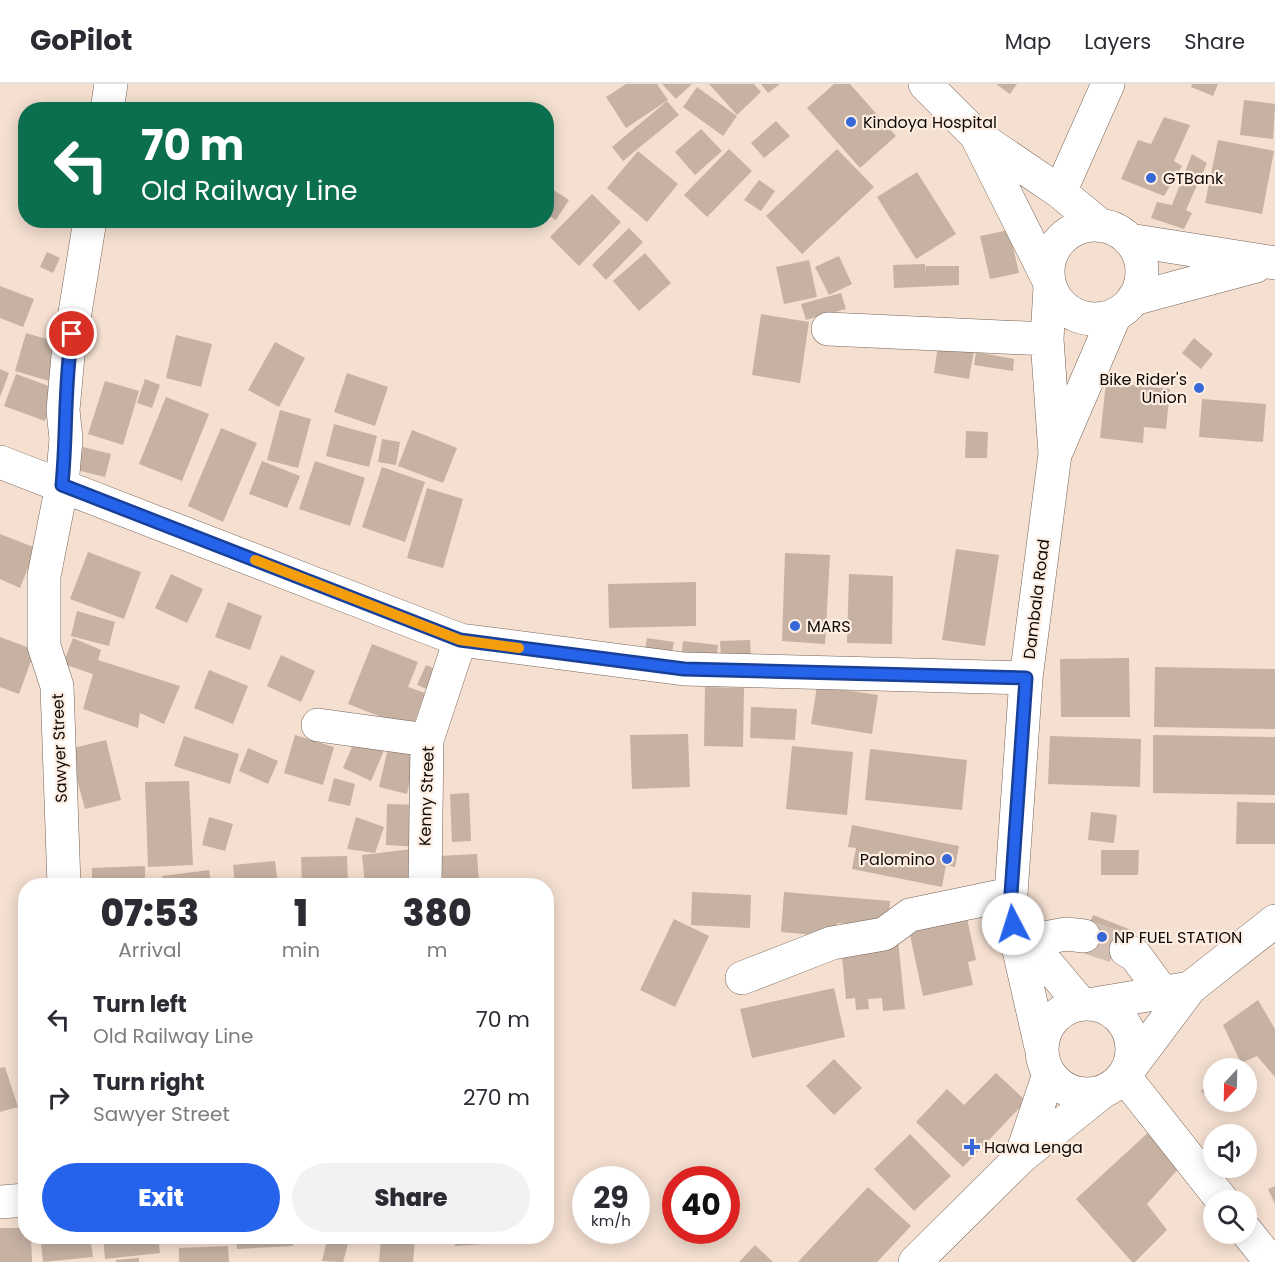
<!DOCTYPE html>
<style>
body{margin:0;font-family:Poppins,sans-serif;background:#f2f2f3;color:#2b2b33;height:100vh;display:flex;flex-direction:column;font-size:22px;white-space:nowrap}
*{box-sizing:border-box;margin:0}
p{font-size:20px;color:#7c7c81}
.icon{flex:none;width:33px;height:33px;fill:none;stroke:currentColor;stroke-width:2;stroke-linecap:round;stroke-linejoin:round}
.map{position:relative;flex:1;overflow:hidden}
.side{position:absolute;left:18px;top:794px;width:536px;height:366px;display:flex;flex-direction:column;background:#fff;border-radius:24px;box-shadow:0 3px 15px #0003}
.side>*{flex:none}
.guide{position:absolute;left:18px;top:18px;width:536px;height:126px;border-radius:24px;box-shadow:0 3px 15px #0003;background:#0b6e4f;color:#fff;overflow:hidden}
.needle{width:39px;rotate:202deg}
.fabs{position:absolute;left:1203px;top:974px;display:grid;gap:12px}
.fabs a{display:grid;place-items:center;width:54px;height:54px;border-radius:50%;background:#fff;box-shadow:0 3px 15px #0003;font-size:30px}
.speed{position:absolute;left:572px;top:1082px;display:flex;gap:12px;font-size:30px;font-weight:700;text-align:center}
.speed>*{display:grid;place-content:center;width:78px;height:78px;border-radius:50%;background:#fff;box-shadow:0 3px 15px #0003;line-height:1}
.speed small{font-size:15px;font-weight:400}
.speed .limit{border:9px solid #d22;background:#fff;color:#111}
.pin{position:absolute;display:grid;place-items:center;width:51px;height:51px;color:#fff;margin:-26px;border:3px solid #fff;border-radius:50%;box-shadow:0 2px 6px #0007}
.me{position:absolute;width:66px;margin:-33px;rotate:355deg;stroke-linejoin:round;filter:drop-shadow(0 0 4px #0008)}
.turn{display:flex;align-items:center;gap:21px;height:126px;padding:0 24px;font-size:27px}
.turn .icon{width:78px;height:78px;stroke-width:2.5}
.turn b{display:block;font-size:42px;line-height:51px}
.eta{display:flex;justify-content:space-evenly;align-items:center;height:102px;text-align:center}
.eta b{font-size:36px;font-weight:800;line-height:42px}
.cta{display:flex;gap:12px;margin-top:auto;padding:12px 24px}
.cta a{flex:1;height:69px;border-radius:36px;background:#2563eb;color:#fff;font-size:24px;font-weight:800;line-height:69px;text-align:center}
.cta a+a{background:#f2f2f3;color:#2b2b33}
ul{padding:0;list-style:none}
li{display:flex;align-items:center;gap:18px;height:78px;padding:0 24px}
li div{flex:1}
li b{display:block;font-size:22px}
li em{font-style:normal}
header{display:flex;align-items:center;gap:36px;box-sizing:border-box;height:84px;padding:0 30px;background:#fff;border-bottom:2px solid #e1e1e2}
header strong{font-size:28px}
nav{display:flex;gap:33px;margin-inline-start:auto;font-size:21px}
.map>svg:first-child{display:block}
.building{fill:#c6b1a3}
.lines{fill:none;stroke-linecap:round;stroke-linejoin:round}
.minor-tunnel{stroke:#d2bfb2;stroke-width:33;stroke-dasharray:33 16;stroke-linecap:butt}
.minor-casing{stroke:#766457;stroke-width:34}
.minor{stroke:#fff;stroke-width:33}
.route-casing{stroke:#184099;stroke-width:15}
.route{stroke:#2563eb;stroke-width:10}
.slow{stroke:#f59e0b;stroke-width:10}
.poi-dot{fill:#3768d8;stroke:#feede1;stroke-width:2}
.labels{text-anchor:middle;stroke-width:4.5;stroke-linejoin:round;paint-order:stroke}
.poi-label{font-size:16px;fill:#100a06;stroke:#feede1;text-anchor:start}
.street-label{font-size:16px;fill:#100a06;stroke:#feede1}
</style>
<header>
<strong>GoPilot</strong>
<nav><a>Map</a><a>Layers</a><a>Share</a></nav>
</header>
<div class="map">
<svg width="1275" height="1178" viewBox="0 0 1275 1178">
<rect width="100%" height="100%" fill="#f4dfd0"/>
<path class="building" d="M626 0H657L668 16 626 44 606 13Z
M662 0H692L676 15Z
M709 0H754L761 8 737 31Z
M761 0H780L768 9Z
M834 0H850L896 52 860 84 807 24Z
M996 0H1017L1010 10Z
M1192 0H1218L1213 12 1191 3Z
M697 3 737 32 723 52 683 23Z
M1244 16 1275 20 1273 55 1240 51Z
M667 17 679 31 623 77 612 63Z
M1164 33 1190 41 1174 77 1182 82 1164 112 1121 95 1138 56 1151 60Z
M776 37 790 52 764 74 751 59Z
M701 45 722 67 695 91 675 68Z
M1218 56 1274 67 1262 130 1205 119Z
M729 65 752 87 707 133 684 111Z
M837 65 874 103 802 170 766 132Z
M638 67 678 100 647 138 607 104Z
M1192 70 1207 79 1186 126 1192 129 1184 145 1151 134 1157 118 1172 121Z
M917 88 956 150 916 175 877 113Z
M759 96 775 107 761 127 744 116Z
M546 101 569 116 556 136 546 130Z
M592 110 621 138 579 182 550 153Z
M629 144 643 158 606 196 592 181Z
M1009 146 1019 189 990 195 980 152Z
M47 168 60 174 53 189 40 183Z
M645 169 671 199 639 227 613 197Z
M839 172 852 200 829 211 815 183Z
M809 176 817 213 784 220 776 183Z
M925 180 926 190V182H959V201L894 204 893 181Z
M0 202 34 215 23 243 0 234Z
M841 209 846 225 806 236 801 220Z
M761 230 809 238 800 299 752 291Z
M26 249 60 259 49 297 15 287Z
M176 251 212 260 201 303 166 294Z
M939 254 975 260 969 295 934 289Z
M1194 254 1213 270 1201 285 1182 269Z
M275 258 305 274 279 323 248 306Z
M976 268 1014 275 1013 287 974 281Z
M0 285 9 289 0 313Z
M347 289 388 303 375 342 334 328Z
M16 290 57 305 45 337 4 322Z
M145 295 160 301 152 324 137 319Z
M105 297 139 307 123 361 88 350Z
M1106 298 1170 305 1166 345 1144 343 1143 359 1100 354Z
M166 313 209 330 182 397 139 380Z
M1202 315 1266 320 1263 358 1199 353Z
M280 326 311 335 298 384 267 376Z
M334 340 377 352 369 383 326 372Z
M221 344 257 359 223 438 188 422Z
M412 346 457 364 443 399 398 382Z
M966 347 988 348 987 374H965Z
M382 355 400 358 396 381 378 378Z
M83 363 111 370 105 393 77 386Z
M262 377 300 392 287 424 249 410Z
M315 377 365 394 350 442 299 425Z
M382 383 425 398 405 458 362 443Z
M427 404 463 415 443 484 407 474Z
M0 450 36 464 20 504 0 495Z
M956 465 999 471 985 562 942 556Z
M88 468 141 488 124 535 70 515Z
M785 469 830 471 825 560 782 557Z
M171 490 203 505 187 539 155 524Z
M849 490 893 492 892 560 847 559Z
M696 498V542L609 544 608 500Z
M228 518 262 532 250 566 215 553Z
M77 527 115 538 109 562 71 552Z
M0 553 35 566 19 610 0 603Z
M73 554 101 566 98 576 180 602 164 640 140 629 138 644 83 625 93 590 63 580Z
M647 554 674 558 670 578 644 573Z
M750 556 751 574 721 576 720 557Z
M683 557 718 561 716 580 681 576Z
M372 560 418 578 408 603 425 609 412 645 348 620Z
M281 571 315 587 301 618 267 602Z
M1129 574 1130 633H1061L1060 575Z
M426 581 444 589 436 609 417 601Z
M1155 583 1275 585V645L1154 643Z
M209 586 248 602 233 640 194 624Z
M817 602 878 611 872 650 811 640Z
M705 603 744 604 743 663 704 662Z
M751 623 797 625 795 656 750 654Z
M358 649 386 662 371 697 343 684Z
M688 650 690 703 632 705 630 651Z
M295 651 334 663 323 701 284 689Z
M1153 651 1275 653V711L1153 709Z
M184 652 239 670 230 700 174 682Z
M1050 652 1141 655 1140 703 1048 700Z
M106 656 121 716 85 725 69 665Z
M389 660 416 666 407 710 379 703Z
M792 662 853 668 847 731 786 725Z
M248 664 278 677 268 700 239 687Z
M870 665 967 676 962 726 865 716Z
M334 694 355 700 350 722 328 717Z
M189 697 193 781 148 783 145 698Z
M469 709 471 757 452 758 450 710Z
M1237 718 1275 719V760H1236Z
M387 720 419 721 418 763 386 761Z
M1091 728 1117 731 1114 759 1088 756Z
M209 733 233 740 225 767 202 761Z
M356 733 384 743 375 769 347 765Z
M852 741 959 762 955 783 946 781 942 803 852 785 856 764 848 763Z
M412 765 415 801H365L362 771Z
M1101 766H1139L1138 791H1101Z
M477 770 479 800 442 801 440 772Z
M347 772 348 801H302L301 773Z
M275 777 278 801H235L233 781Z
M145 782V801H92V784Z
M209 786 211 801H164L162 792Z
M692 808 751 811 750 844 691 841Z
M784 808 890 817 888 844 837 839 836 853 781 848Z
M965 825 976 876 968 878 973 901 923 912 907 837Z
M1093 831 1134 847 1121 878 1080 861Z
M674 835 709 852 675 923 640 906Z
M898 856 905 925 883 927 882 914 868 915 869 925 856 926 855 914 846 915 841 861Z
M834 904 845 953 752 974 740 925Z
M1258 916 1275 945V993L1257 972 1241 979 1223 941Z
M834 975 862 1004 834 1031 806 1002Z
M5 983 18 1023 0 1028V984Z
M996 989 1026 1017 963 1083 916 1038 947 1005 964 1021Z
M1214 994V1017H1231L1223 1026 1201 1007Z
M1151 1046 1181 1082 1147 1120 1167 1146 1135 1178H1132L1076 1115Z
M910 1050 951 1092 914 1127 874 1085Z
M1275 1102V1120L1268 1105Z
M868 1103 911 1142 877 1178H798Z
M0 1144H26V1152H31L32 1178H0Z
M40 1152H90L93 1173 43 1178Z
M103 1152H158L160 1169 105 1175Z
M172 1152H221L222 1158 172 1159Z
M236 1152H292L293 1162 237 1165Z
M328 1152 349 1156 343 1178 322 1177Z
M455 1152H485V1160L455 1162Z
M381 1153 415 1156 413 1178H379Z
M755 1161 773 1178H739Z
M228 1162 229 1178H179V1164Z
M139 1174V1178H116V1176Z"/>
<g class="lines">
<path class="minor-tunnel" d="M1084 852 1126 866"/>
<g class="minor-casing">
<path id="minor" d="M925 0 976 51 1060 108 1101 142
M107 26 111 0
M977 53 1048 195
M1060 108 1108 0
M1048 188a47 47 0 1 1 94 0a47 47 0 1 1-94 0Z
M1129 156 1275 179
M1133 215 1256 182
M828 245 1047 255
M1057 366 1115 231
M0 378 460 556 684 585 1026 594
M318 641 427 656
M64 801 57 602 44 562V492L62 401 66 355 63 326 68 272 90 136
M425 801 427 656 460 556
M1016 843 1081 920
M1028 857 1066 850 1084 852
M1126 866 1135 871 1163 909
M742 894 832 859 884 850 910 831 1011 810
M1042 965a45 45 0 1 1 90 0a45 45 0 1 1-90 0Z
M1094 920 1190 904
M1041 963 1013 840 1011 810 1026 594 1055 370 1047 255 1050 203
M1021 1073 1049 990
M1222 1116 1124 992 1190 904 1275 837
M0 1118 26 1116
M1246 1147 1271 1178
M915 1178 1021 1073 1101 1009"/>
</g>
<use href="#minor" class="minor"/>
</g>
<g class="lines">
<g class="route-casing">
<path id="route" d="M72 250C64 300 67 350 62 401L460 556 684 585 1026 594 1011 810 1013 840"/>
</g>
<use href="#route" class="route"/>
<path class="slow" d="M255 476 460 556 519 564"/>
</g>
<g class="poi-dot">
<circle cx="851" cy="38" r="6"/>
<circle cx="1151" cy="94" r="6"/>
<circle cx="1199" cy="304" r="6"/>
<circle cx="795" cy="542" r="6"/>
<circle cx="947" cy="775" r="6"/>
<circle cx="1102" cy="853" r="6"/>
<path d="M969 1054h6v6h6v6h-6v6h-6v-6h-6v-6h6z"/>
</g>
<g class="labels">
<g class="poi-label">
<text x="863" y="44">Kindoya Hospital</text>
<text x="1163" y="100">GTBank</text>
<text x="1187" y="301" text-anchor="end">Bike Rider's<tspan x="1187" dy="18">Union</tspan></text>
<text x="807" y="548">MARS</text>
<text x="935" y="781" text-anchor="end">Palomino</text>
<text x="1114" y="859">NP FUEL STATION</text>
<text x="984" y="1069">Hawa Lenga</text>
</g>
<g class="street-label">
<text transform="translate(1036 515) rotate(-83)" y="6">Dambala Road</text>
<text transform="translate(59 664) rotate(-92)" y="6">Sawyer Street</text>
<text transform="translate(426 712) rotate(-88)" y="6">Kenny Street</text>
</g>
</g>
</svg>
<div class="fabs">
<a><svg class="needle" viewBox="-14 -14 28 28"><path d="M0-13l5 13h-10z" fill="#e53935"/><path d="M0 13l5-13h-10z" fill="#7c7c81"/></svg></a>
<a><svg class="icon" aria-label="sound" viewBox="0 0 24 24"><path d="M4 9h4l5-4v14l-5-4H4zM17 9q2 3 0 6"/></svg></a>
<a><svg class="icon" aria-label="search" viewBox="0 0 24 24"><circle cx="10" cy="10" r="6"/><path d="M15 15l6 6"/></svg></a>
</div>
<div class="speed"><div>29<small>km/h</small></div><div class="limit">40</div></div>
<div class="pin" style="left:72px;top:250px;background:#d93025"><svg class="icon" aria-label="arrive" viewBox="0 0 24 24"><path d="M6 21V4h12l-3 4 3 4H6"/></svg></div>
<svg class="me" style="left:1013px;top:840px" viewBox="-20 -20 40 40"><circle r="19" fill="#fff"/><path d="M0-13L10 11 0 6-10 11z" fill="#2563eb"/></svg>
<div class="guide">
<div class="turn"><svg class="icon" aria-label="left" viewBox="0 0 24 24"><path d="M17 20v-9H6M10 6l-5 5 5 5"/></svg><div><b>70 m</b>Old Railway Line</div></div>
</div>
<section class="side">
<div class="eta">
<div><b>07:53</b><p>Arrival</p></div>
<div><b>1</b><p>min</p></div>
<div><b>380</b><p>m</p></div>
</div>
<ul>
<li><svg class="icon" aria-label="left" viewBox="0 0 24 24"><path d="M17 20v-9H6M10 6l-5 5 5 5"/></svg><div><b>Turn left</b><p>Old Railway Line</p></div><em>70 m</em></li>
<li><svg class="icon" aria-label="right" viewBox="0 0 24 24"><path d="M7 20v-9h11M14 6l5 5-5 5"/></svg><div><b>Turn right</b><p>Sawyer Street</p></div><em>270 m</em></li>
</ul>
<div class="cta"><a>Exit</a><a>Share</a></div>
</section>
</div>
